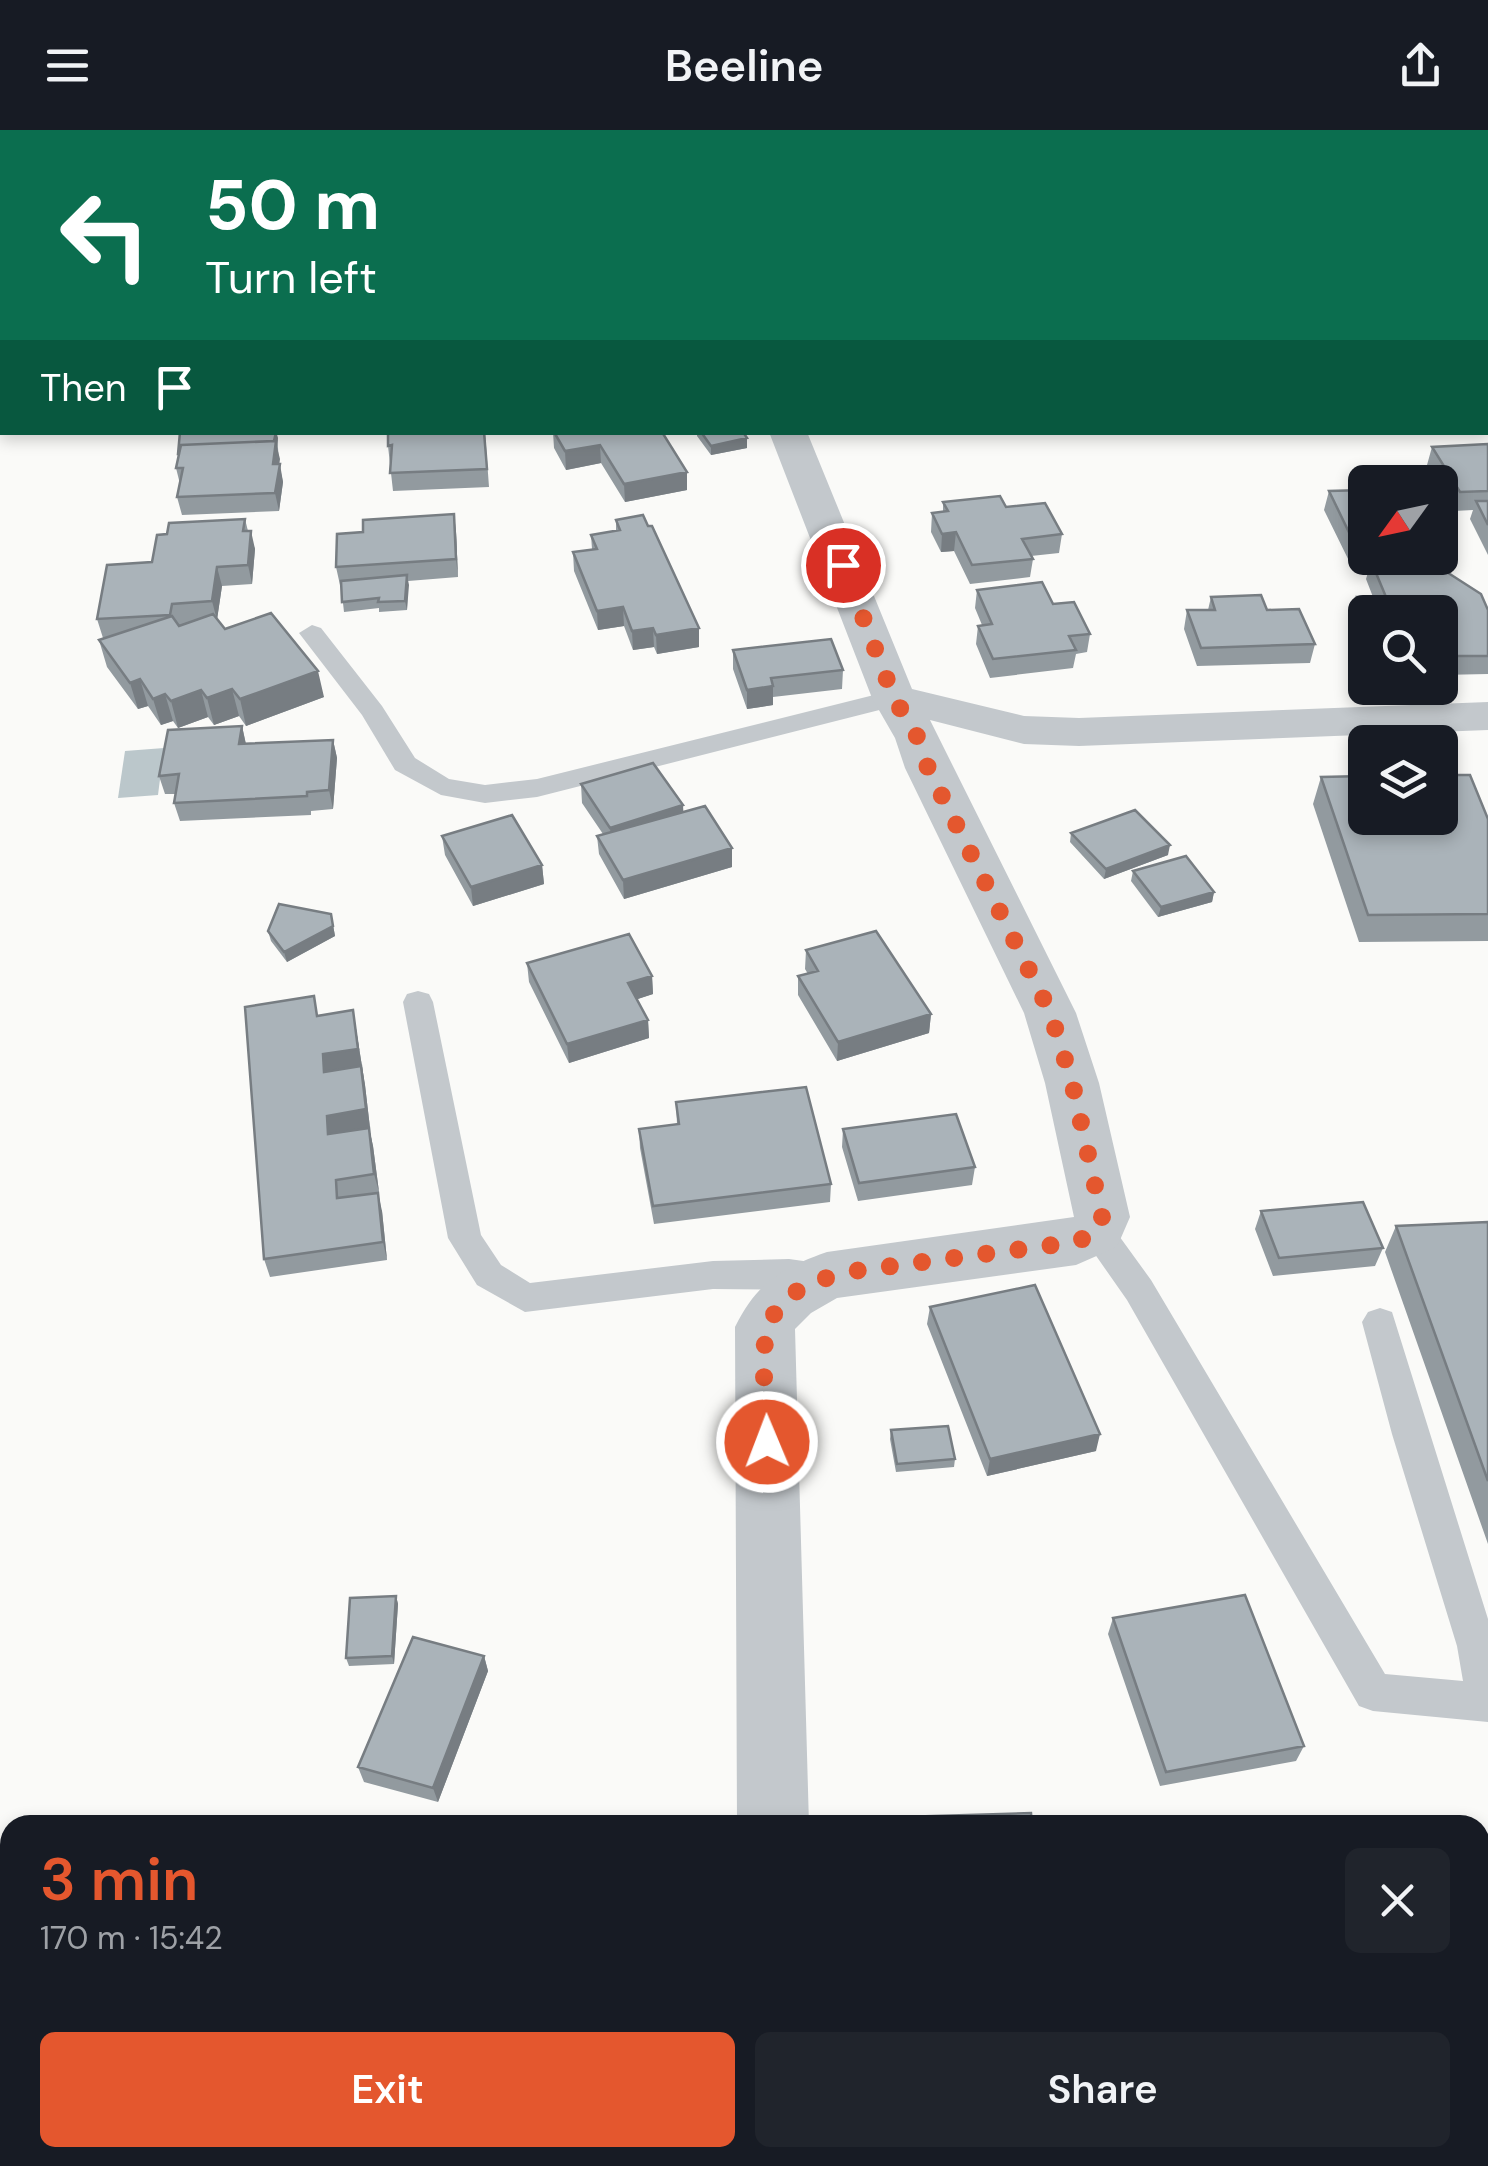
<!DOCTYPE html>
<meta charset="utf-8">
<style>
body{margin:0;font-family:"DM Sans",sans-serif;background:#20242c;color:#f1f3f6;height:100vh;display:flex;flex-direction:column;font-size:38px;white-space:nowrap}
*{box-sizing:border-box;margin:0}
p{font-size:32px;color:#9ea1a6}
.icon{flex:none;width:55px;height:55px;fill:none;stroke:currentColor;stroke-width:2;stroke-linecap:round;stroke-linejoin:round}
.map{position:relative;flex:1;overflow:hidden}
.drawer{position:absolute;left:0px;top:1685px;width:1490px;height:352px;display:flex;flex-direction:column;background:#171b24;border-radius:30px 30px 0 0;box-shadow:0 5px 15px #0003}
.drawer>*{flex:none}
.guide{position:absolute;left:0px;top:0px;width:1490px;height:305px;box-shadow:0 5px 15px #0003;background:#0b6e4f;color:#fff;overflow:hidden}
.needle{width:65px;rotate:237deg}
.fabs{position:absolute;left:1348px;top:335px;display:grid;gap:20px}
.fabs a{display:grid;place-items:center;width:110px;height:110px;border-radius:15px;background:#171b24;box-shadow:0 5px 15px #0003;font-size:50px}
.pin{position:absolute;display:grid;place-items:center;width:85px;height:85px;color:#fff;margin:-42px;border:5px solid #fff;border-radius:50%;box-shadow:0 2px 10px #0007}
.me{position:absolute;width:110px;margin:-55px;rotate:359deg;stroke-linejoin:round;filter:drop-shadow(0 0 8px #0008)}
.turn{display:flex;align-items:center;gap:35px;height:210px;padding:0 40px;font-size:45px}
.turn .icon{width:130px;height:130px;stroke-width:2.5}
.turn b{display:block;font-size:70px;line-height:85px}
.then{display:flex;align-items:center;height:95px;padding:0 40px;background:#0003;gap:20px;font-size:38px}
.round{display:grid;place-items:center;flex:none;width:105px;height:105px;border-radius:15px;background:#20242c}
.summary{display:flex;align-items:center;justify-content:space-between;height:170px;padding:0 40px}
h1{font-size:60px;font-weight:600;line-height:75px;color:#e4572e}
.cta{display:flex;gap:20px;margin-top:auto;padding:20px 40px}
.cta a{flex:1;height:115px;border-radius:15px;background:#e4572e;color:#fff;font-size:40px;font-weight:600;line-height:115px;text-align:center}
.cta a+a{background:#20242c;color:#f1f3f6}
header{display:flex;justify-content:space-between;align-items:center;height:130px;padding:0 40px;background:#171b24;font-size:45px;font-weight:600}
.map>svg:first-child{display:block}
.built{fill:#e8e9e9}
.water{fill:#bbc7cb}
.lines{fill:none;stroke-linecap:round;stroke-linejoin:round}
.service{fill:#c3c8cc;fill-rule:evenodd}
.minor{fill:#c3c8cc;fill-rule:evenodd}
.wall{fill:#929a9f}
.shaded-wall{fill:#777d82}
.building{fill:#aab3b9;stroke:#777d82;stroke-width:2.5}
.route{stroke:#e4572e;stroke-width:18;stroke-dasharray:0 32.4}
</style>
<header><svg class="icon" aria-label="menu" viewBox="0 0 24 24"><path d="M4 6h16M4 12h16M4 18h16"/></svg>Beeline<svg class="icon" aria-label="share" viewBox="0 0 24 24"><path d="M12 15V3M7 8l5-5 5 5M5 13v7h14v-7"/></svg></header>
<div class="map">
<svg width="1488" height="2036" viewBox="0 0 1488 2036">
<rect width="100%" height="100%" fill="#fafaf8"/>
<path class="built" d="M880 0H1488V153V2H878Z"/>
<path class="water" d="M164 618 158 665 118 668 125 621Z"/>
<g class="lines">
<path class="service" d="M312 495 321 498 382 576 415 628 449 649 485 655 537 649 894 560 907 568 903 574 537 667 485 673 441 665 395 640 362 585 299 503Z
M418 861 429 864 433 872 481 1105 501 1135 530 1153 713 1131 789 1129 839 1136 844 1146 839 1156 827 1160 713 1159 525 1182 477 1155 448 1108 403 872 407 864Z
M1097 1088 1109 1092 1151 1150 1385 1544 1463 1551 1457 1516 1392 1304 1362 1192 1368 1182 1380 1178 1392 1182 1488 1489V1592L1373 1581 1359 1576 1127 1170 1085 1110 1080 1101 1085 1092Z"/>
<path class="minor" d="M769 302H807L912 559 1024 586 1079 588 1488 572V600L1079 616 1024 614 930 590 1076 883 1099 953 1130 1087 1117 1117 1076 1135 837 1168 811 1183 795 1199 809 1695H737L735 1197C757 1153 781 1138 827 1122L1074 1087 1045 953 1024 883 905 638 895 608 872 568Z
M739 2028H819V2036H739Z"/>
</g>
<path class="wall" d="M175 0H229L228 2H180Z
M307 0H420L421 2H308Z
M2 102V151H0V103Z
M180 302H277L279 334 283 352 279 381 182 385 177 367 180 354 176 338 178 328Z
M485 302 489 357 393 361 388 316Z
M553 302H662L687 360 625 372 601 333 566 340 554 318Z
M697 302H743L747 318 711 325 697 306Z
M1488 314V425L1470 389 1473 380 1454 381 1440 358V352H1437L1427 335 1432 317Z
M1365 360V428H1419L1418 430 1488 480V544L1440 545V482H1365V520L1351 486 1357 467H1373L1366 449 1369 439H1353L1324 380 1329 361Z
M943 372 1006 377 1062 404 1059 423 1031 426 1033 429 1030 447 970 454 954 421 941 422 931 402 932 383 943 382Z
M245 389 248 401 255 419 252 454 222 456 217 489 225 499 324 567 246 596 239 586 214 595 208 587 178 598 173 591 161 595 148 576 138 579 107 537 99 510 107 508H103L97 489 152 432 167 404Z
M616 390 699 517 657 524 654 517 633 520 624 496 598 500 574 441 573 422 592 419 591 405 616 401Z
M363 402H456L458 447 408 451 407 480 379 482V478L344 482 341 455H340L336 437Z
M977 460 1053 474 1090 504 1087 522 1076 524 1073 538 990 548 976 514 978 496 982 495 975 478Z
M1211 467 1267 480 1315 514 1310 533 1197 536 1184 499 1187 480H1208Z
M733 520 843 540 842 559 773 567V575L747 579 733 539Z
M242 596 246 614 333 610 337 628 333 679 311 681V685L180 691 174 673 176 664H165L159 646Z
M1321 647 1488 689V811L1359 812 1313 674Z
M581 654 683 682 732 737 624 769 599 724 597 706 603 704 582 673Z
M1071 703 1168 725 1104 749 1070 712Z
M442 706 542 735 544 754 473 776 445 725Z
M1133 741 1214 762 1212 772 1158 787 1131 751Z
M331 784 335 806 287 832 271 811 268 801Z
M806 820 931 884 929 903 837 931 798 865V846L808 844 805 839Z
M527 833 652 846 653 864 637 869 648 890 649 908 569 933 529 852Z
M353 880 365 955 370 998H369L373 1016 379 1062 370 1064 382 1081 387 1130 270 1147 264 1129 319 885Z
M676 972 831 1054 830 1072 654 1094 640 1018 639 999 677 994Z
M843 999 975 1037 972 1055 858 1071 842 1017Z
M1261 1081 1383 1118 1375 1136 1273 1146 1255 1099Z
M1488 1092V1414L1385 1122 1396 1096Z
M930 1177 1096 1321 987 1346 927 1194Z
M891 1300 955 1329 954 1337 896 1342 890 1309Z
M396 1466 398 1474 394 1534 349 1536 346 1528Z
M1113 1488 1304 1616 1296 1631 1160 1656 1108 1504Z
M484 1526 488 1541 438 1672 364 1652 358 1637Z
M1480 1766 1488 1788V1865L1480 1866Z
M934 2028H1035L1037 2036H936Z
M1220 2028H1407L1409 2036H1222Z"/>
<path class="shaded-wall" d="M408 0H420L421 2H405Z
M513 0H559V2H514Z
M2 236V256L0 257V237Z
M276 302 278 308 277 317 280 329 277 352 273 334Z
M747 308V318L711 325V316Z
M600 315 601 333 566 340 565 321Z
M280 334 283 352 279 381 275 363Z
M687 342V360L625 372 624 354Z
M454 384 456 402 458 447 456 429Z
M251 401 255 419 252 454 248 435Z
M956 402 954 421 941 422 942 404Z
M217 437 222 456 217 490 212 471Z
M407 445 409 455 407 480 405 471Z
M623 477 624 496 598 500 597 481Z
M653 498 654 517 633 520 632 501Z
M699 498V517L657 524 656 505Z
M318 541 324 567 246 596 240 569Z
M140 549 148 576 138 579 130 553Z
M773 556V575L747 579V560Z
M232 559 239 586 214 595 207 568Z
M201 560 208 587 178 598 171 571Z
M165 564 173 591 161 595 153 569Z
M242 596 246 615 239 614Z
M333 610 337 628 333 679 329 660Z
M683 675 684 694 612 716 610 698Z
M1170 715 1168 725 1104 749 1106 739Z
M732 718V737L624 769 623 750Z
M542 735 544 754 473 776 471 757Z
M1214 762 1212 772 1158 787 1161 777Z
M331 784 335 806 287 832 284 822Z
M652 846 653 864 629 872 628 853Z
M353 880 365 955 370 998H369L373 1016 379 1062 374 1044 328 1004 323 924Z
M931 884 929 903 837 931 838 912Z
M648 890 649 908 569 933 567 914Z
M378 1063 382 1081 387 1130 383 1112Z
M1100 1304 1096 1321 987 1346 990 1329Z
M396 1466 398 1474 394 1534 392 1526Z
M484 1526 488 1541 438 1672 433 1658Z
M500 2028H507L504 2036H497Z"/>
<path class="building" d="M0 0H39L40 1 33 2H2V10H0Z
M325 0H408L405 2H342Z
M1228 0H1324L1323 2H1227Z
M1353 0H1458L1475 2H1352Z
M2 102V133H0V103Z
M180 302H276L274 311 181 315 179 324H178Z
M388 302H484L487 339 390 343 392 315 388 316Z
M554 302H662L687 342 624 354 600 315 565 321Z
M701 302H743L747 308 711 316Z
M276 311 273 334H280L275 363 177 367 183 338H176L181 315Z
M1488 314V361L1460 362 1432 317Z
M1365 360V421H1358L1329 361Z
M1000 366 1006 377 1045 373 1062 404 1022 409 1033 429 972 435 956 402 942 404 932 383 948 381 943 372Z
M1476 371H1488V395Z
M454 384 456 429 336 437 337 404 363 402V390Z
M643 385 648 396H652L699 498 656 505 653 498 632 501 623 477 597 481 573 422 597 419 591 405 620 400 616 390Z
M245 389 243 401H251L248 435 217 437 212 471 172 474 170 485 97 489 107 435 152 432 157 405 167 404 169 393Z
M1428 430 1481 464 1488 480V526H1440V482H1365V488L1357 467H1386L1371 431Z
M407 445 405 471 378 472 379 468 342 472 341 451Z
M1042 452 1053 474 1074 472 1090 504 1069 506 1076 520 993 529 978 496 992 494 977 460Z
M1261 465 1267 480 1299 479 1315 514 1201 518 1187 480H1215L1211 467Z
M271 483 318 541 240 569 232 559 207 568 201 560 171 571 165 564 153 569 140 549 130 553 99 510 172 486 179 496 213 484 225 499Z
M831 509 843 540 771 548 773 556 747 560 733 520Z
M242 596 239 614 333 610 329 660 307 662V666L174 673 179 644 159 646 168 600Z
M653 633 683 675 610 698 581 654Z
M1440 645H1470L1488 689V784L1368 785 1321 647 1365 646V688H1440Z
M705 676 732 718 623 750 597 706Z
M1135 680 1170 715 1106 739 1071 703Z
M512 685 542 735 471 757 442 706Z
M1186 726 1214 762 1161 777 1133 741Z
M279 774 331 784 333 796 284 822 268 801Z
M876 801 931 884 838 912 798 846 818 841 806 820Z
M629 804 652 846 628 853 648 890 567 914 527 833Z
M314 866 317 886 353 880 358 919 323 924 324 942 361 936 366 979 327 986 328 1004 369 998 374 1044 336 1050 337 1068 378 1063 383 1112 264 1129 245 877Z
M806 957 831 1054 653 1076 639 999 679 994 676 972Z
M956 984 975 1037 859 1053 843 999Z
M1363 1072 1383 1118 1279 1128 1261 1081Z
M1488 1092V1351L1396 1096Z
M1035 1155 1100 1304 990 1329 930 1177Z
M948 1296 955 1329 897 1334 891 1300Z
M1245 1465 1304 1616 1166 1642 1113 1488Z
M396 1466 392 1526 346 1528 350 1468Z
M413 1507 484 1526 433 1658 358 1637Z
M1031 1683 1032 1695H834V1689Z
M1480 1766 1488 1788V1855L1480 1856Z
M388 2028H500L497 2036H394L386 2033Z
M940 2028H1035L1037 2036H942Z
M1235 2028H1407L1409 2036H1236Z"/>
<g class="lines">
<path class="route" d="M767 1312C766 1220 740 1164 854 1141L1076 1112 1097 1102 1102 1087 1072 952 1050 882 928 638 918 608 894 568 843 435"/>
</g>
</svg>
<div class="fabs">
<a><svg class="needle" viewBox="-14 -14 28 28"><path d="M0-13l5 13h-10z" fill="#e53935"/><path d="M0 13l5-13h-10z" fill="#9ea1a6"/></svg></a>
<a><svg class="icon" aria-label="search" viewBox="0 0 24 24"><circle cx="10" cy="10" r="6"/><path d="M15 15l6 6"/></svg></a>
<a><svg class="icon" aria-label="layers" viewBox="0 0 24 24"><path d="M12 4l9 5-9 5-9-5zM3 14l9 5 9-5"/></svg></a>
</div>
<div class="pin" style="left:843px;top:435px;background:#d93025"><svg class="icon" aria-label="arrive" viewBox="0 0 24 24"><path d="M6 21V4h12l-3 4 3 4H6"/></svg></div>
<svg class="me" style="left:767px;top:1312px" viewBox="-20 -20 40 40"><circle r="17" fill="#e4572e" stroke="#fff" stroke-width="3"/><path d="M0-11L8 9 0 5-8 9z" fill="#fff"/></svg>
<div class="guide">
<div class="turn"><svg class="icon" aria-label="left" viewBox="0 0 24 24"><path d="M17 20v-9H6M10 6l-5 5 5 5"/></svg><div><b>50 m</b>Turn left</div></div>
<div class="then">Then<svg class="icon" aria-label="arrive" viewBox="0 0 24 24"><path d="M6 21V4h12l-3 4 3 4H6"/></svg></div>
</div>
<section class="drawer">
<div class="summary"><div><h1>3 min</h1><p>170 m · 15:42</p></div><a class="round"><svg class="icon" aria-label="close" viewBox="0 0 24 24"><path d="M6 6l12 12M18 6L6 18"/></svg></a></div>
<div class="cta"><a>Exit</a><a>Share</a></div>
</section>
</div>
